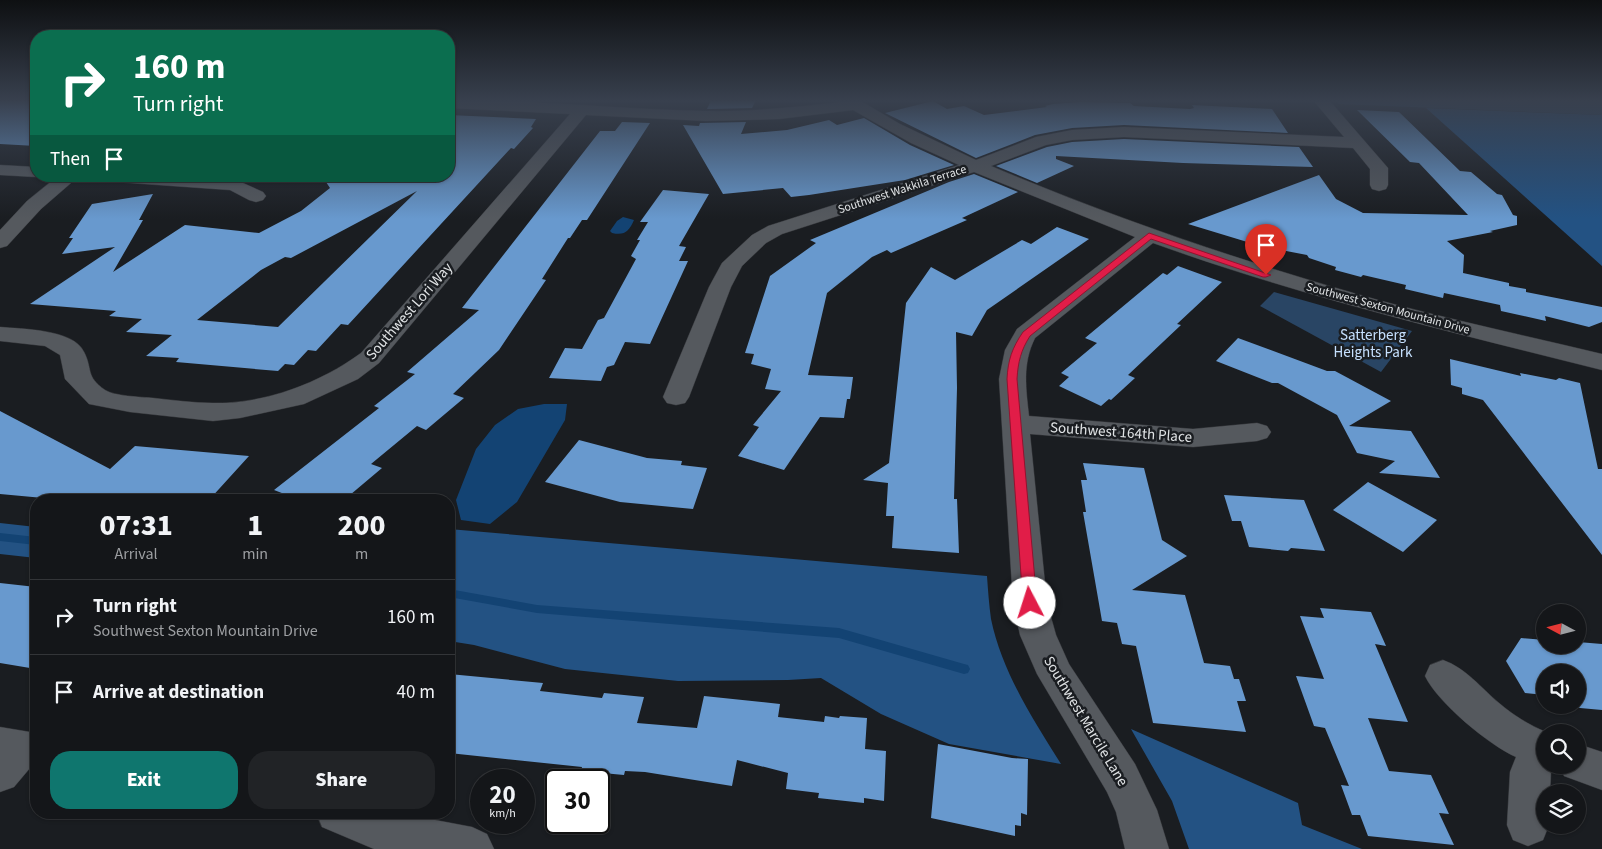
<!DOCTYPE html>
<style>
body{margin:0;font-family:"Source Sans 3",sans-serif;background:#212326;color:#f1f3f6;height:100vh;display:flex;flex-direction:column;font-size:19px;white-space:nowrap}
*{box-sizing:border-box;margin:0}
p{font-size:16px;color:#9d9fa2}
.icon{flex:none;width:28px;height:28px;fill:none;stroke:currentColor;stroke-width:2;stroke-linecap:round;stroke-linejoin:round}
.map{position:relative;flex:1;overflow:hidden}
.sheet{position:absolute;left:30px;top:494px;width:425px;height:325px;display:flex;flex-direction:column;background:#141619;border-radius:20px;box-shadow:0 1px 4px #0004,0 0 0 1px #333538}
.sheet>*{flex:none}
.hud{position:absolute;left:30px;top:30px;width:425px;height:152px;border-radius:20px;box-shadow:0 1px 4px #0004,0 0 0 1px #333538;background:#0b6e4f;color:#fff;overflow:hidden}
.needle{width:32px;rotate:277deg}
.fabs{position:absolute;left:1536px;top:604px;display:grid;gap:10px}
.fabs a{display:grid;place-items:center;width:50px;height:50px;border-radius:50%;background:#141619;box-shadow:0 1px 4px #0004,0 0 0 1px #333538;font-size:25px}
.speed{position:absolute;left:470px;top:769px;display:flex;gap:10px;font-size:25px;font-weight:700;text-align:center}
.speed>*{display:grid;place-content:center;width:65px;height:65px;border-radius:50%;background:#141619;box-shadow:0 1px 4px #0004,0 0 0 1px #333538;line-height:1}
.speed small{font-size:12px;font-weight:400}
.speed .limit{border:2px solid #111;border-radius:8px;background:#fff;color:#111}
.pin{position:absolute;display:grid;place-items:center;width:42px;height:42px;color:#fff;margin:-51px -21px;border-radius:50% 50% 50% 0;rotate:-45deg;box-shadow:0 0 5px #0007}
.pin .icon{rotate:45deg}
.me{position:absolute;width:55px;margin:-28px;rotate:355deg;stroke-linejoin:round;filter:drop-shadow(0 0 4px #0008)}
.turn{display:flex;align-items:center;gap:18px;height:105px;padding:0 20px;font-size:22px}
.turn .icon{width:65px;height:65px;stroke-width:2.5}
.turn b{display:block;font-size:35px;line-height:42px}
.then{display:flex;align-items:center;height:48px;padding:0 20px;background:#0003;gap:10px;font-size:19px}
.eta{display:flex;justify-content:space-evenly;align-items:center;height:85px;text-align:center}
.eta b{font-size:30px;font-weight:800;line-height:35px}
.action{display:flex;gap:10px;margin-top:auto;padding:10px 20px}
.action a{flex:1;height:58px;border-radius:20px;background:#0f766e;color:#fff;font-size:20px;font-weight:800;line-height:58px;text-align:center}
.action a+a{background:#212326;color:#f1f3f6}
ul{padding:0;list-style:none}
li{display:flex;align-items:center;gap:15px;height:75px;padding:0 20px;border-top:1px solid #333538}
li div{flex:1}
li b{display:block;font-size:19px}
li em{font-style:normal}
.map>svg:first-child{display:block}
.green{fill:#294564}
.forest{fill:#235283}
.water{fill:#134373}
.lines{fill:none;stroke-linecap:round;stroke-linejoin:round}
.stream{fill:#134373;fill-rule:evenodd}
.building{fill:#6899ce;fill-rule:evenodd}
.minor-casing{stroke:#35373b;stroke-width:1}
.minor{fill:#55595e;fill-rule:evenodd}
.route{fill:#e11d48;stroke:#92132f}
.labels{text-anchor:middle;stroke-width:5;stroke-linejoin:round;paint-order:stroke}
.far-street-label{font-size:12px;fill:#e0e3e5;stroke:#1a1d21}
.street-label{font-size:15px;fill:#e0e3e5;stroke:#1a1d21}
.park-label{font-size:15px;fill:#c6e0fe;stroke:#1a1d21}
</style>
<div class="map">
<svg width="1602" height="849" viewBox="0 0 1602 849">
<rect width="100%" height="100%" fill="#1a1d21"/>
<path class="green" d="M1335 100H1602V115L1339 104Z
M1274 292 1412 331 1381 372 1260 306Z"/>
<path class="forest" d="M1426 108 1602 115V266Z
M0 523 36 527V558L0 554Z
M449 529 987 576C988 590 989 605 991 619 1002 672 1033 719 1061 764L949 744 881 714 821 678 788 680 678 681 565 669 474 645 449 641Z
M1131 729 1298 803 1302 825 1362 849H1189L1172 801Z"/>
<path class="water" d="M623 217 634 220C629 231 625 236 612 233L610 231 617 221Z
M544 404H567L565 420 517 502 490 524 461 520 456 500 476 449 495 425 518 409Z"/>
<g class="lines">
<path class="stream" d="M0 533 36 537V545L0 541Z
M449 589 537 605 839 628 964 664 968 665 970 669 968 673 964 674 839 638 537 613 449 597Z"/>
</g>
<path class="building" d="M0 100H36V146L0 144Z
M711 100H756L752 108 707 109Z
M933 101 947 109 964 106 984 115 1047 107 1045 106 1053 104 1080 102 1130 103 1134 106 1190 109 1194 108 1192 105 1272 109 1288 133 1124 125 1072 128 1035 135 976 158 885 113Z
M1357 110 1399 112 1460 171 1471 172 1497 194 1502 195 1513 215 1517 216V225L1490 231 1493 232 1447 241 1464 255 1463 273 1509 283V286L1526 289V292L1602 307V322L1589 327 1545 316 1546 321 1501 311 1500 305 1444 293 1443 298 1405 289 1406 285 1363 275 1361 277 1335 270 1336 267 1309 258 1307 255 1281 250 1280 252 1188 224 1319 175 1336 199 1363 213 1468 215 1419 163 1410 162Z
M449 115 536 119 531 127 533 128 514 149 511 148 348 325 341 324 316 351 308 350 294 365 285 364 278 371 176 362 179 358 146 356 172 335 126 332 142 319 109 316 116 311 30 304 115 247 62 254 73 238H69L92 204 153 194 139 220H143L113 272 185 225 259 233 301 211 330 188 322 176H449ZM417 191 278 327 197 320 261 270 285 257 291 258Z
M864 118 910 145 954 165 905 180 809 195 791 197 783 188 723 194 683 125 699 126 700 123 746 122 741 134 787 130 829 120 837 125Z
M622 122 650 123 587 220H582L570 238H568L542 279 546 280 499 350 453 394 464 398 426 430 417 426 371 464 382 468 344 500H300L274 490 379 408 374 406 415 374 407 372 479 310 462 308 600 131H615Z
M1124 139 1299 147 1313 167 1183 163 1056 156V159L1074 166 1037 183 996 166 1047 147 1072 142Z
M974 174 1018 192 962 218 967 220 891 253 887 250 872 257 827 293 808 375 853 377 850 399H847L844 418 820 417 784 470 738 456 759 427 753 425 781 391 765 389 771 369 751 364 754 354 745 353 770 276 816 243 810 240 949 182Z
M663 190 709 194 679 246 686 247 679 261H688L650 344 625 342 614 365 607 367 601 381 549 378 565 348 582 349 598 320 604 318 636 259 631 256 640 240H637L648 222H640Z
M1057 227 1089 239 987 310 972 336 956 332 957 388 954 499H957L959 553 892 548 894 516H886L888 483 863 480 889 463 906 303 931 267 955 280 1022 240 1031 244Z
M1178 266 1222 282 1177 324 1181 325 1128 375 1135 378 1111 400 1109 399 1101 406 1059 386 1069 377 1061 373 1097 343 1085 338 1163 273 1167 275Z
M1238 338 1327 371H1335L1391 401 1349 426 1411 431 1440 478 1379 473 1395 461 1357 453 1337 415 1278 383H1272L1216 361Z
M1450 359 1521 376 1520 373 1556 380 1559 378 1580 383 1598 469H1602V555L1483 400 1462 394V388L1451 385Z
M0 411 110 469 135 446 249 456 209 500H179L121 495 116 500H65L0 494Z
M579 440 647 458 682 461 681 465 707 468 693 509 620 502 545 482Z
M1083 463 1144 468 1162 540 1187 556 1132 590 1185 595 1204 663 1230 666 1234 679H1239L1246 701H1237L1246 732 1153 723 1136 646 1122 644 1117 623 1102 621 1083 512H1086L1081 480H1087Z
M1368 482 1437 520 1403 552 1333 510Z
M1224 495 1304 500 1325 551 1291 548 1288 551 1249 547 1241 521H1232Z
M0 583 36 587V669L0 663Z
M1320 608 1371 612 1386 646 1375 644 1408 722 1368 718 1389 771 1431 775 1449 814 1439 813 1454 845 1368 836 1360 815H1352L1341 785 1349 786 1325 728 1314 726 1296 676 1324 679 1300 616 1324 618Z
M1521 638 1545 640V645H1578V642L1602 644V710L1569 707 1568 705H1578V672H1545V695L1525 693 1506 661Z
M449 674 543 683 540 691 602 698 604 693 644 697 637 723 697 728 704 696 780 704 778 717 824 722 825 716 839 718 840 716 867 718 865 749 886 751 884 801 864 798V803L818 798 819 793 786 789 788 773 737 760 732 786 645 772 625 771 624 775 581 771 582 767 449 753Z
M938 744 1012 758 1028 759 1027 815 1021 813V826L1015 825V836L931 818Z"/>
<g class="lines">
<g class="minor-casing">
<path id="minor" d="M449 100C534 100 619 109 704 111 750 112 796 107 842 102L840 100H859L900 124 976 160 1036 137 1072 130 1124 127 1344 137 1313 100H1329L1388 168V185L1386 189 1379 191 1372 189 1370 185V169L1353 148 1124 137 1072 140 1046 145 991 166C1117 219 1246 263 1378 300 1452 320 1527 336 1602 354V370C1451 332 1300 296 1153 243L1035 338C1022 364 1026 389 1029 416L1193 429 1257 423 1267 426 1271 432 1267 438 1257 441 1193 447 1030 434 1047 603 1056 635 1069 664 1135 764 1157 810 1169 849H1125L1116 812 1107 792 1037 674 1020 635 1013 603 999 379 1005 350 1017 329 1135 237 974 172 782 234 766 243 742 266 731 287 689 397 685 403 676 405 667 403 663 397 709 287 722 263 752 235 768 226 959 165 911 143 853 110 779 119 706 121 586 115 379 363 358 379 304 404 240 418 213 421 130 412 89 404 65 379 60 355 45 346 0 341V327C21 329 74 329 84 352 93 369 85 376 105 390 114 396 141 397 153 398 173 400 193 403 213 403 265 404 320 383 361 353L570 114 449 108Z
M0 165 36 167V176H41L36 177 0 175Z
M58 176H79L41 209 7 246 0 248V230L27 201Z
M93 176H187L234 179 263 192 266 196 263 200 256 202 249 200 230 190 102 181 96 180Z
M1443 660C1466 668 1481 688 1499 703 1513 715 1529 725 1546 732L1545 765H1578V744L1602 752V790L1564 776 1560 767 1551 771 1550 792H1545V825H1549L1543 840 1528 846 1513 840 1507 825 1510 772 1516 757C1489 745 1438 703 1425 676L1430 665Z
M0 727 36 733V769L30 768 14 787 0 792Z
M316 812H393L472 827 487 834 494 849H374L322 827Z"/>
</g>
<use href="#minor" class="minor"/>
</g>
<linearGradient id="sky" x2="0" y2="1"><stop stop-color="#0e1012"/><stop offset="0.46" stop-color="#38404e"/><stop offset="1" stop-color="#38404e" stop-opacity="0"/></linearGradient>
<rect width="1602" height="219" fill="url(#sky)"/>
<path class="route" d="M1149 233 1271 275 1266 277H1263L1151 239 1030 336C1021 350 1018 362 1017 379L1037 603 1035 607 1030 609 1025 607 1023 603 1007 379C1008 360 1012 348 1023 332Z"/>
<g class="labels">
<g class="far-street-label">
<text transform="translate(902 189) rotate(-18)" y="4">Southwest Wakkila Terrace</text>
<text transform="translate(1388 308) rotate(15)" y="4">Southwest Sexton Mountain Drive</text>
</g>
<g class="street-label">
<text transform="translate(409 311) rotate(-49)" y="5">Southwest Lori Way</text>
<text transform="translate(1121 432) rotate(4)" y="5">Southwest 164th Place</text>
<text transform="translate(1086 721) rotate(59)" y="5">Southwest Marcile Lane</text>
</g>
<g class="park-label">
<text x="1373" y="340">Satterberg<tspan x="1373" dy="17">Heights Park</tspan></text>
</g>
</g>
</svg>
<div class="fabs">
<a><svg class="needle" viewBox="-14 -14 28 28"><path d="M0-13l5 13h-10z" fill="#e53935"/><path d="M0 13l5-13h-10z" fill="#9d9fa2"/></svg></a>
<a><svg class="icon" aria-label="sound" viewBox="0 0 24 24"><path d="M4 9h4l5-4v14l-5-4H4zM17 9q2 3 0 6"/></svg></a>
<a><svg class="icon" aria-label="search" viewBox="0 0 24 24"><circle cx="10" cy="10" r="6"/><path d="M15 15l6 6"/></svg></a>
<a><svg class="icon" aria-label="layers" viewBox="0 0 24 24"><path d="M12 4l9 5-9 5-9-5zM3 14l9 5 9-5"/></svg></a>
</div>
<div class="speed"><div>20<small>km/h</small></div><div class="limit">30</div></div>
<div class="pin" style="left:1266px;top:275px;background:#d93025"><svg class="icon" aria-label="arrive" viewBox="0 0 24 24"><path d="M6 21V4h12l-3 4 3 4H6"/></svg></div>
<svg class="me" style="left:1030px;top:603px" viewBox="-20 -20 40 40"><circle r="19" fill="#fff"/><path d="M0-13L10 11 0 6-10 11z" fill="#e11d48"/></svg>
<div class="hud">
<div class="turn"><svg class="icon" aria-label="right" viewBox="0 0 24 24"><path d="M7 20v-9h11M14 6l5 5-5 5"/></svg><div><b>160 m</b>Turn right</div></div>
<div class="then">Then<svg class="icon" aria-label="arrive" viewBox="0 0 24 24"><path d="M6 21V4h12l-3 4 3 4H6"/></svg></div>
</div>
<section class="sheet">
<div class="eta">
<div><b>07:31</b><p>Arrival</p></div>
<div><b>1</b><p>min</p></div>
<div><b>200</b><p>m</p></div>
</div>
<ul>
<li><svg class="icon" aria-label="right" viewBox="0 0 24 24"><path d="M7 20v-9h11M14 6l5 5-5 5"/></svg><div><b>Turn right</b><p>Southwest Sexton Mountain Drive</p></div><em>160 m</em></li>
<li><svg class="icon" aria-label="arrive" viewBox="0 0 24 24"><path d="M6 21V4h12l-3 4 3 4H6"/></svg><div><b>Arrive at destination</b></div><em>40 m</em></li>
</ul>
<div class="action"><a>Exit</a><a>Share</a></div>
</section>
</div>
